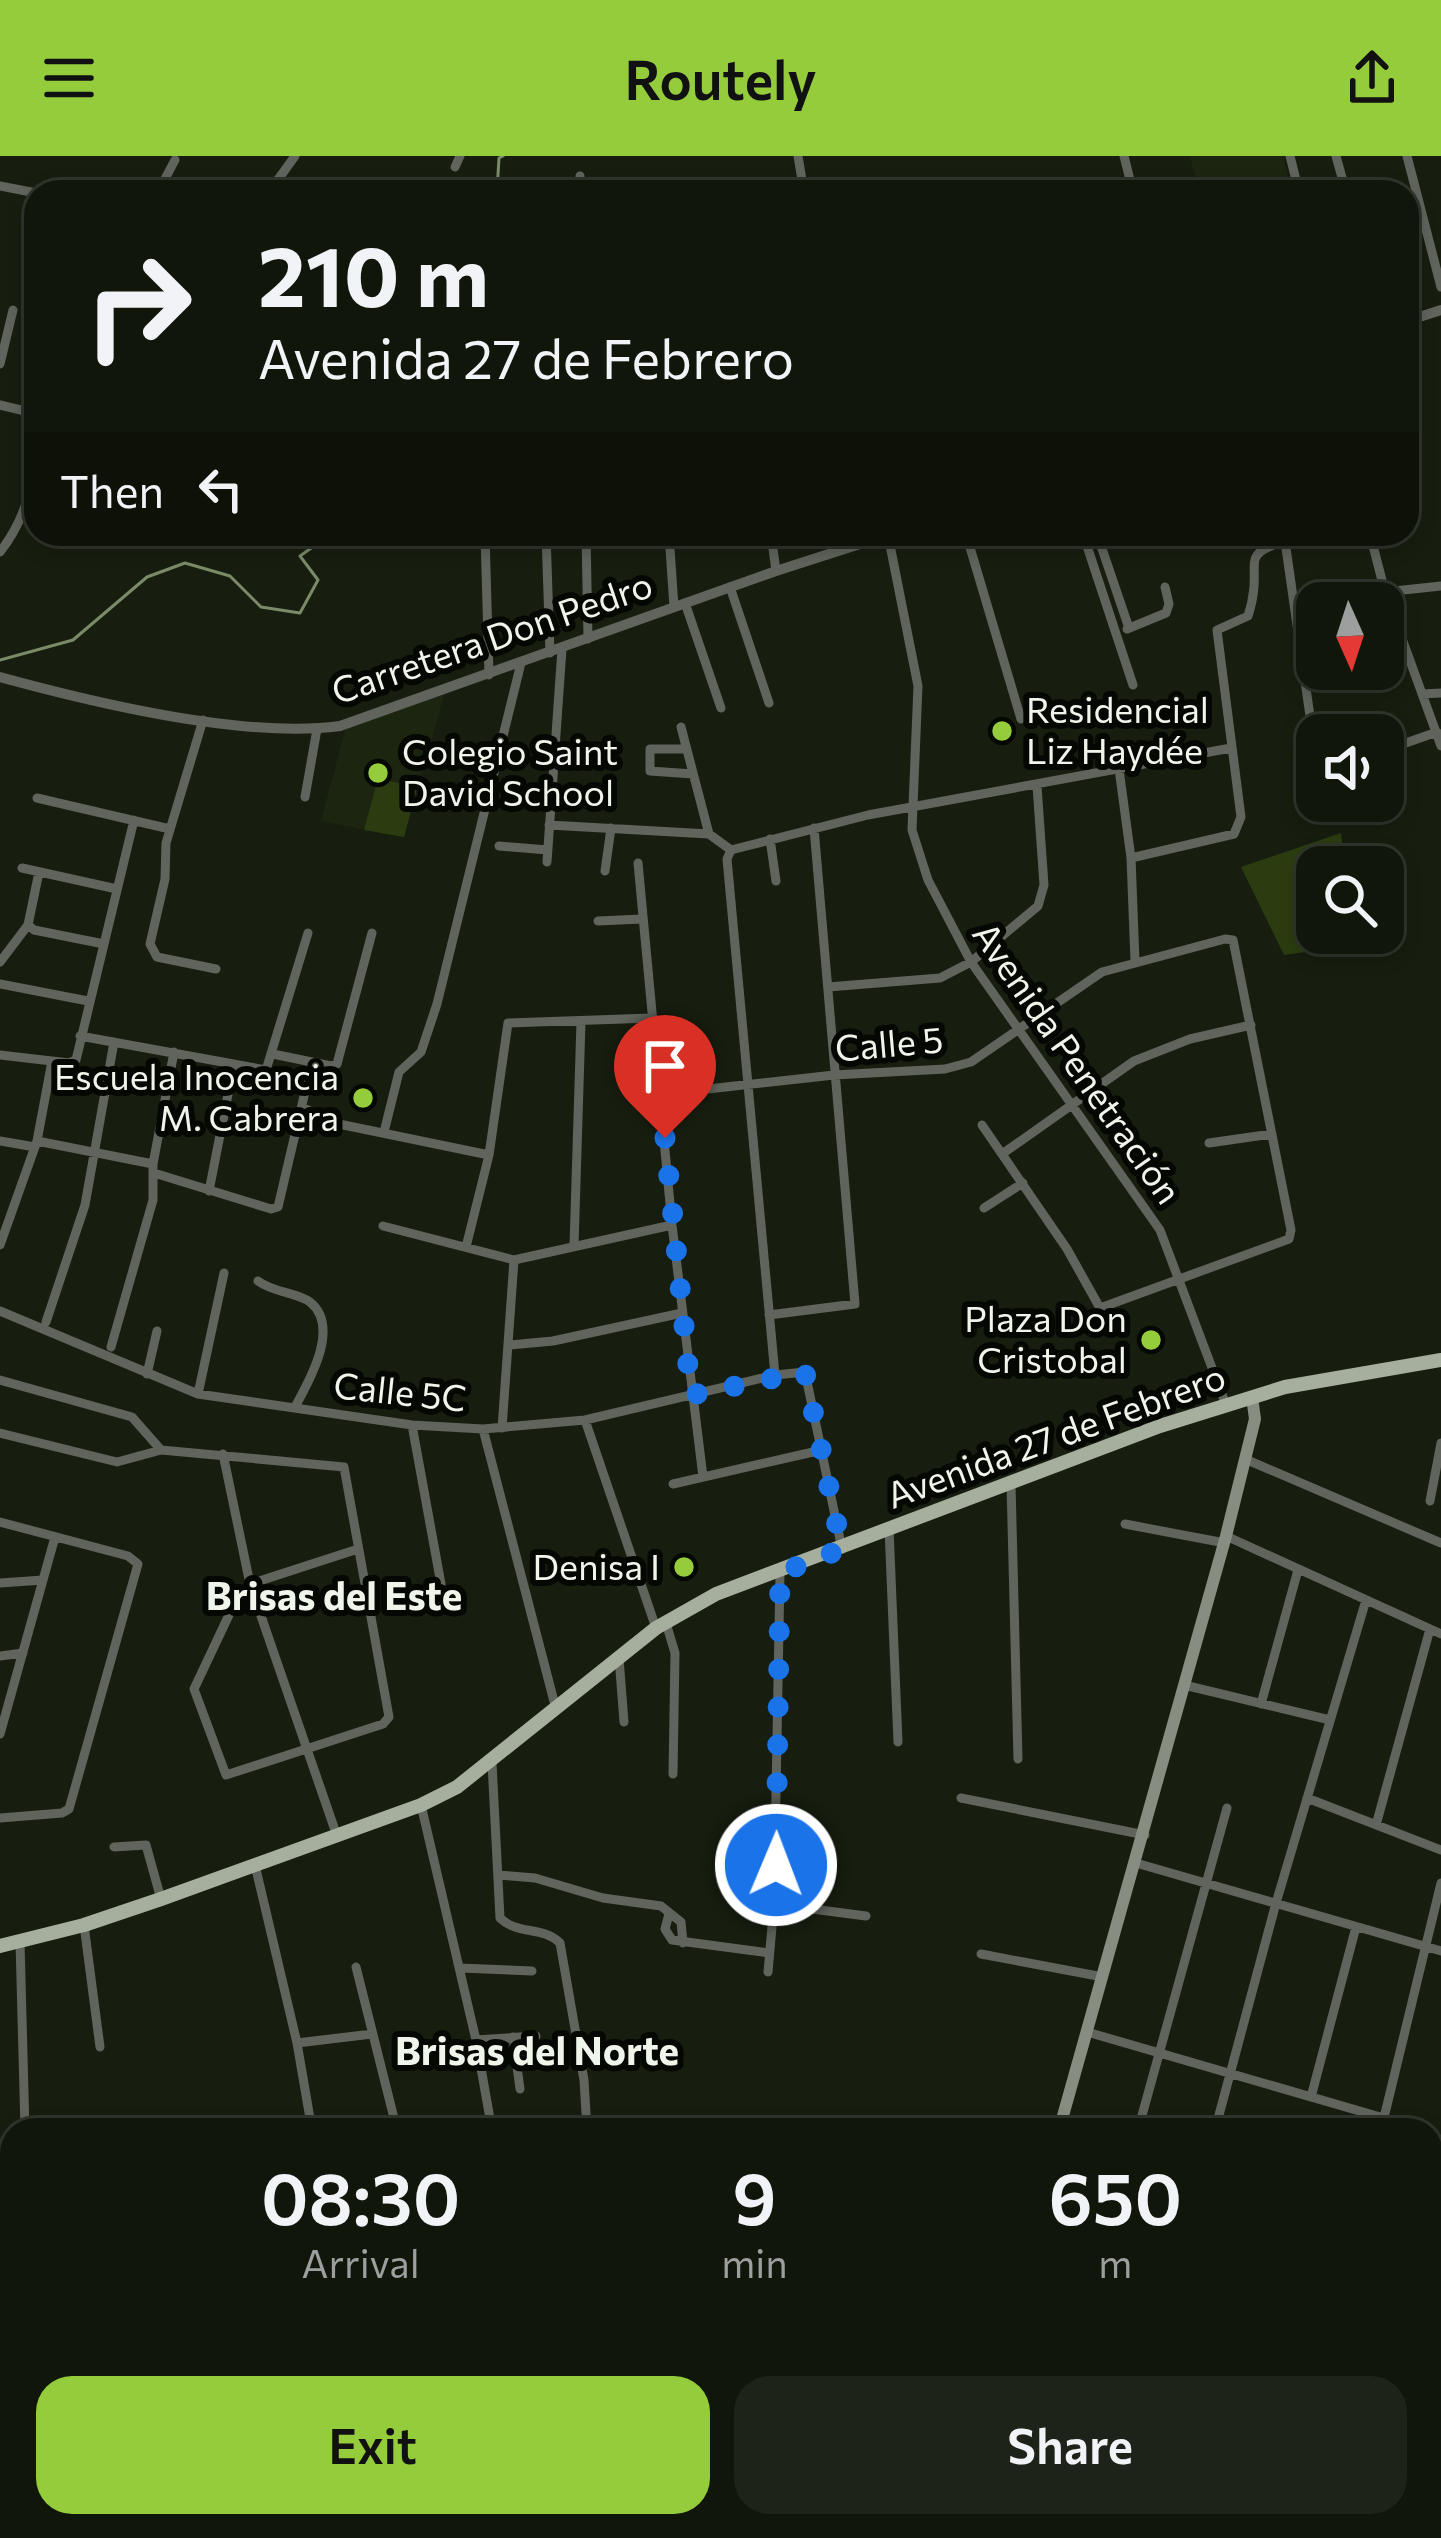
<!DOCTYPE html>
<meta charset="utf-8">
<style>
body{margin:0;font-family:Commissioner,sans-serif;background:#1e2319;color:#f1f3f6;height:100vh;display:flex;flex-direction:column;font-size:45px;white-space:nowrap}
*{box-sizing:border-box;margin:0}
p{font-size:39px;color:#9c9f9d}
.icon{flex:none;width:66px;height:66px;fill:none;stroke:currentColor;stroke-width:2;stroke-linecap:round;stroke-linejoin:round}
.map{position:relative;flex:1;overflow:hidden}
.side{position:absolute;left:0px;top:1962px;width:1443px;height:420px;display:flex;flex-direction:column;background:#11160b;border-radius:36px 36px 0 0;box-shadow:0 6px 18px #0003,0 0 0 3px #30352c}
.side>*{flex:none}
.hud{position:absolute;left:24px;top:24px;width:1395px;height:366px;border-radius:36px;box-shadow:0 6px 18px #0003,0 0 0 3px #30352c;background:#11160b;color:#f1f3f6;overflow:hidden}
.needle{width:78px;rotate:177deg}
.tools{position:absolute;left:1296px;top:426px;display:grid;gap:24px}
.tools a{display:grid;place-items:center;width:108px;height:108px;border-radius:24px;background:#11160b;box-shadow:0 6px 18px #0003,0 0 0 3px #30352c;font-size:60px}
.pin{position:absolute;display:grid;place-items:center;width:102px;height:102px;color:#fff;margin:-123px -51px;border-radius:50% 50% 50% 0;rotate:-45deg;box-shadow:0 0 12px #0007}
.pin .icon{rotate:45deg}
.me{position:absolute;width:132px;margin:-66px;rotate:1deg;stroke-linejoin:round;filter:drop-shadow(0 0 9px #0008)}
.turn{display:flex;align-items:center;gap:42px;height:252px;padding:0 36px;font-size:54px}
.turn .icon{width:156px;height:156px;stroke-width:2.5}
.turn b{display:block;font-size:84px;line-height:102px}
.then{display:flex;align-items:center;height:114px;padding:0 36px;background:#0003;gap:24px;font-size:45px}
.eta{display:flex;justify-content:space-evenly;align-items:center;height:204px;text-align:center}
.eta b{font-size:72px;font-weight:600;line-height:84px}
.primary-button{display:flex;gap:24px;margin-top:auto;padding:24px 36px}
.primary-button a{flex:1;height:138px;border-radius:36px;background:#94cc3c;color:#111;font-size:48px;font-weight:600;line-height:138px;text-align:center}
.primary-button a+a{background:#1e2319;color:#f1f3f6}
header{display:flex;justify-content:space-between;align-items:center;height:156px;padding:0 36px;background:#94cc3c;color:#111;font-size:54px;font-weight:600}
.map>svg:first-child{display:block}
.built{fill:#1c2510}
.green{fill:#2b3d10}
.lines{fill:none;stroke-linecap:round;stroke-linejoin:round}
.stream{stroke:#7b8b68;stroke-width:3}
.minor{stroke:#60645c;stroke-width:9}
.tertiary{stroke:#60645c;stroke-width:10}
.secondary{stroke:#878e81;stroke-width:12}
.primary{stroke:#a6ae9d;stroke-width:14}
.route{stroke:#1a73e8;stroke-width:21;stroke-dasharray:0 37.8}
.poi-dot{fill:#94cc3c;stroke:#050703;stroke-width:4.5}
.labels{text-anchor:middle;stroke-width:12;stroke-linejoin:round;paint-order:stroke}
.street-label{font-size:36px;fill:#f0f5eb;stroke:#050703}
.poi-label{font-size:36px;fill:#f0f5eb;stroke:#050703;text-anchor:end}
.neighbourhood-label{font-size:39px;font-weight:bold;fill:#f0f5eb;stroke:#050703}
</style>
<header><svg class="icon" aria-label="menu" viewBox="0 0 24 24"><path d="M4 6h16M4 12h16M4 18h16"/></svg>Routely<svg class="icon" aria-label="share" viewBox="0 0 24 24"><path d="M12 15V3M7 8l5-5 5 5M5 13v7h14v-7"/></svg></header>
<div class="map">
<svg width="1441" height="2382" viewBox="0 0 1441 2382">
<rect width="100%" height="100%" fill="#171e0f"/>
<path class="built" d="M1190 0H1283L1292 36H1199Z
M445 536 404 681 321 665 346 570Z"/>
<path class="green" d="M378 622 417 632 404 681 364 674Z
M1341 677 1345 711H1317V777H1353L1355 789 1284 799 1241 711Z"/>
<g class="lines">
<path class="stream" d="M497 36 499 2 503 0
M0 504 73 484 147 421 185 407 230 420 261 451 300 457 318 424 300 400 331 378"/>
<path class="minor" d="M798 0 804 36
M1124 0 1133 36
M1290 0 1299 36
M1336 0 1346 36
M1407 0 1441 131
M455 11 460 0
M580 20V36
M0 30 36 37
M158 36 175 4
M269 36 295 0
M0 208 13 154
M0 249 25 255 36 237
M485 378 489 519
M546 378 550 497
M586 378 588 483
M669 378 674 451
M771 378 776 415
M966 378 1021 563
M1083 378 1133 529
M1097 378 1129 472
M1370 378 1385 436 1441 590
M888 379 918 530 912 674 928 724 971 806 1160 1074 1226 1249
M1285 385 1317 609
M0 396C21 369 29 343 36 310
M730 431 769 547
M1385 436 1441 430
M685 447 721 552
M1127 473 1166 457 1169 448 1165 431
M1422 538 1441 537
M203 564 166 687 165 723 150 788 157 801 216 813
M681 571 709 678
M685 593H650V615L693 618
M1383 595 1437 576
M1119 613 1131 702 1135 805
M1300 621 1317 616
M305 641 317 573
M37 642 170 673
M549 669 709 678 731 694
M770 683 776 725
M499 690 548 694
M731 694 727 703 775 1219
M731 694 868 659 1231 592
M1131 702 1234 678 1241 661 1217 474 1248 460C1268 398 1226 401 1308 378
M547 706 562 493
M638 707 672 1069 703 1321
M22 712 117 733
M605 715 611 672
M598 765 642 763
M28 769 34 774 104 788
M0 806 28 769 39 716
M0 828 88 845
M828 831 940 822 971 806 1038 750 1044 729 1037 630
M80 880 266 914 308 777
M273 898 331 910 337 908 372 777
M0 899 69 907 76 904 134 664
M662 938 834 919 945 913 971 906 1102 816 1225 783 1233 784 1291 1074 1289 1083 1100 1152 1067 1093 982 969
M302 951 334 967 489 999
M298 971 334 967
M384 976 399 916 421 896 437 848 521 507
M0 985 35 991
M37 985 153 1008
M1209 987 1272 978
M1002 998 1134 905 1190 883 1251 869
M154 1017 271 1053 278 1051 312 906
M209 1035 234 908
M984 1052 1023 1027
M383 1070 514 1104 672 1069
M0 1089 37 985 52 905
M574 1090 581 866
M466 1091 489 999 508 867 652 862
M258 1125C274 1137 296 1136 310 1146 341 1171 309 1225 295 1251
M0 1155 198 1238 412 1269 483 1273 585 1264 775 1219 805 1216 842 1393
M769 1159 855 1148 814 672
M46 1166 85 1049 114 886
M510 1189 553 1185 682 1157
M111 1191 153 1044V1008L174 896
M147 1218 157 1175
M0 1224 132 1261 161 1294
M198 1238 224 1117
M585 1264 656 1472
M412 1269 441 1428
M502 1272 514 1104
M483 1273 556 1553
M0 1277 117 1306 161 1294 344 1311 389 1561 383 1568 226 1619 194 1533 237 1442 250 1428 358 1393
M223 1298 250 1428 337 1680
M1245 1303 1441 1387
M673 1328 822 1294
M1011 1328 1018 1603
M1430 1345 1441 1287
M0 1366 128 1400 138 1408 69 1653 62 1657 0 1662
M1125 1368 1225 1387
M889 1373 898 1586
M1226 1380 1441 1478
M0 1427 43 1424
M666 1467 675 1497 673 1618
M0 1500 23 1497
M619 1502 624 1566
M1184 1529 1330 1564
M1261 1548 1298 1414
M0 1578 55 1381
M492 1607 500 1762C517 1779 543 1770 560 1787L584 1924 587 1974
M961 1642 1145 1679
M1307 1642 1441 1694
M421 1649 476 1884 492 1974
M1376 1669 1430 1473
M114 1691 146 1689 161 1743
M1136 1707 1441 1795
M255 1709 297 1887 312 1974
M499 1719 535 1722 603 1742 661 1750 681 1766 683 1787
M774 1748 866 1760
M669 1758 665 1773 672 1784 769 1797
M84 1769 100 1891
M20 1786 25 1974
M981 1798 1103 1821
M356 1811 397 1974
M459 1812 532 1815
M768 1816 774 1748 780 1417
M1087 1876 1425 1974
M513 1881 520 1933
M476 1884 536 1880
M297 1887 372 1878
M1311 1941 1356 1771
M1138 1974 1227 1652
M1215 1974 1276 1747 1366 1444
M1381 1974 1441 1727
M1441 2010C1436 2027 1427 2044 1441 2059
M1431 2206 1441 2217
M0 2240 12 2167
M0 2273 12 2275
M1431 2288 1441 2276
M368 2370H376
M389 2370 395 2382
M730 2370 765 2382
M959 2370 983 2377
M1142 2370 1162 2382
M1363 2370 1368 2382
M273 2382 278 2370
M663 2382 667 2370
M791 2382 795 2370"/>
<path class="tertiary" d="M1407 165 1441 154
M0 521C95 547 244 583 340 570L776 415 891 378"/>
<path class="secondary" d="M1059 1974 1226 1380 1255 1263 1252 1241
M982 2382 985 2370"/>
<path class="primary" d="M0 1790 84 1769 161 1743 421 1649 457 1631 656 1472 716 1438 1160 1270 1285 1231 1441 1204"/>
</g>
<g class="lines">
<path class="route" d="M665 982 691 1239 805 1216 842 1393 780 1417 776 1709"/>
</g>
<g class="poi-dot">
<circle cx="1002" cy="575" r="12"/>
<circle cx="378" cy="617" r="12"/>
<circle cx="363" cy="942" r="12"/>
<circle cx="1151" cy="1184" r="12"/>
<circle cx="684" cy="1411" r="12"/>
</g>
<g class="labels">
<g class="street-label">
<text transform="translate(492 482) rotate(-19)" y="13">Carretera Don Pedro</text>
<text transform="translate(889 888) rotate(-5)" y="13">Calle 5</text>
<text transform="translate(1077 907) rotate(55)" y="13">Avenida Penetración</text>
<text transform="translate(400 1236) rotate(6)" y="13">Calle 5C</text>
<text transform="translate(1056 1280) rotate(-20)" y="13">Avenida 27 de Febrero</text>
</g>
<g class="poi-label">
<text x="1026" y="567" text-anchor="start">Residencial<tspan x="1026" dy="41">Liz Haydée</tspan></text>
<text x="402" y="609" text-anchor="start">Colegio Saint<tspan x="402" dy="41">David School</tspan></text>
<text x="339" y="934">Escuela Inocencia<tspan x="339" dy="41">M. Cabrera</tspan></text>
<text x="1127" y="1176">Plaza Don<tspan x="1127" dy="41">Cristobal</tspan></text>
<text x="660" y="1424">Denisa I</text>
</g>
<g class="neighbourhood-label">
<text x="334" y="1454">Brisas del Este</text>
<text x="537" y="1909">Brisas del Norte</text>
</g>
</g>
</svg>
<div class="tools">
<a><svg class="needle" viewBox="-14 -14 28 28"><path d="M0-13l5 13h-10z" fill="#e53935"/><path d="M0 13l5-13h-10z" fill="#9c9f9d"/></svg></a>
<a><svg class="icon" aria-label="sound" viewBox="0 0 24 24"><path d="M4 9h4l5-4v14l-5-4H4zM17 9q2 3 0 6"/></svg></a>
<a><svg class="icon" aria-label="search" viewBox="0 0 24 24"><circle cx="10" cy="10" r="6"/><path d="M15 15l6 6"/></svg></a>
</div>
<div class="pin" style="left:665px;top:982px;background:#d93025"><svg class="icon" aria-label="arrive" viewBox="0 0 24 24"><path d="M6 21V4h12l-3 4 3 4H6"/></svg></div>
<svg class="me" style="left:776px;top:1709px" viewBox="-20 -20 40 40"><circle r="17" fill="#1a73e8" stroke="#fff" stroke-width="3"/><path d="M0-11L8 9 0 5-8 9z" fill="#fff"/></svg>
<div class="hud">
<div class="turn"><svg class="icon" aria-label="right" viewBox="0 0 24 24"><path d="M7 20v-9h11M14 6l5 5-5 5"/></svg><div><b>210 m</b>Avenida 27 de Febrero</div></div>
<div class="then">Then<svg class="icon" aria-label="left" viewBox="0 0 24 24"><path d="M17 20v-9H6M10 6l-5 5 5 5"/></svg></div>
</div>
<section class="side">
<div class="eta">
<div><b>08:30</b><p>Arrival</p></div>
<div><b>9</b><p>min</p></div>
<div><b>650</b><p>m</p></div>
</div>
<div class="primary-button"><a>Exit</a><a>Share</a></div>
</section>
</div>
